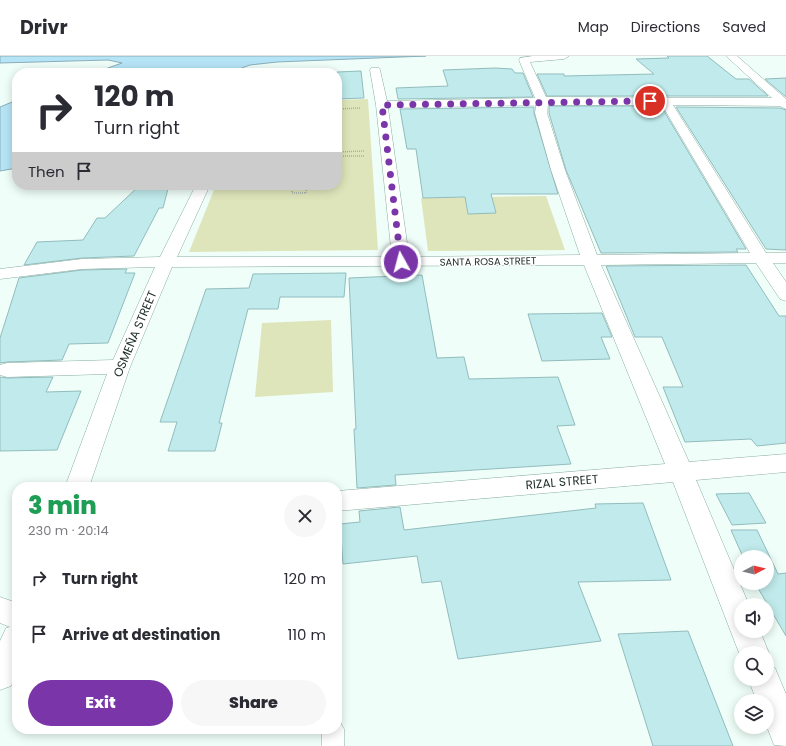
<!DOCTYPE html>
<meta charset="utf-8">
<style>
body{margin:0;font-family:Poppins,sans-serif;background:#f7f7f7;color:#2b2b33;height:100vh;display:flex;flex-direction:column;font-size:15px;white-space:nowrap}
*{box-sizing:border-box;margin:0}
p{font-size:13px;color:#7c7c81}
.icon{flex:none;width:22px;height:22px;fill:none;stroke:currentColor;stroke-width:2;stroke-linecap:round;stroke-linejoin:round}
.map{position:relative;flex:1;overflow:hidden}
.side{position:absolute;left:12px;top:426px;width:330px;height:252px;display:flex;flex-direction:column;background:#fff;border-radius:16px;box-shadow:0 2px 10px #0003}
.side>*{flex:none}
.guide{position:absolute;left:12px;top:12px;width:330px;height:122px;border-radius:16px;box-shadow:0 2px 10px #0003;background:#fff;color:#2b2b33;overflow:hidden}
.needle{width:26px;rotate:83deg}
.buttons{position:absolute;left:734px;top:494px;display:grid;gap:8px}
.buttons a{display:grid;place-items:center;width:40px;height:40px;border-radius:50%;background:#fff;box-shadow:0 2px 10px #0003;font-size:20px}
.pin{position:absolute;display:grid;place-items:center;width:34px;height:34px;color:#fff;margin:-17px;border:2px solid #fff;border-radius:50%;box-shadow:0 1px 4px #0007}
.me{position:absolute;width:44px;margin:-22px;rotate:353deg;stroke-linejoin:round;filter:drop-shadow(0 0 3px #0008)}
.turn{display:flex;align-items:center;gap:14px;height:84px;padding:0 16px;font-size:18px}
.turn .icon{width:52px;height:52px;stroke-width:2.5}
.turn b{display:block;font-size:28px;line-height:34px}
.then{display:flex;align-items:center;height:38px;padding:0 16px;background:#0003;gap:8px;font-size:15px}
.round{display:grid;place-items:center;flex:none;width:42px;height:42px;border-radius:21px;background:#f7f7f7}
.head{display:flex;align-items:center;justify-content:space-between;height:68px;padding:0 16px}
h1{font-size:24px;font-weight:800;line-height:30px;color:#1e9e55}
.cta{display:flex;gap:8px;margin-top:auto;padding:8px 16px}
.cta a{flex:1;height:46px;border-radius:24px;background:#7a36a9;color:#fff;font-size:16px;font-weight:800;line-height:46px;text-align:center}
.cta a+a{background:#f7f7f7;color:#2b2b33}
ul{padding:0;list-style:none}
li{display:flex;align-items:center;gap:12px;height:56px;padding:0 16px}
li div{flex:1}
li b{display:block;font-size:15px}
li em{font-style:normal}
header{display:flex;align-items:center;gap:24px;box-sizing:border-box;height:56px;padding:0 20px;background:#fff;border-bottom:1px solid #e1e1e2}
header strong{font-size:19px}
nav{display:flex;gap:22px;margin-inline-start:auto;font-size:14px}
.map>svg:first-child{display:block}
.green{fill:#dfe5ba}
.water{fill:#b6e4f7;stroke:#8aaeba}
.building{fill:#c0eaeb;stroke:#92bcbd}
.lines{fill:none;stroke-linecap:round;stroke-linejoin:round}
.service-casing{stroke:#89aea0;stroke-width:1}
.minor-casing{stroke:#89aea0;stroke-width:1}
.secondary-casing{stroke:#89aea0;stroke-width:1}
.path{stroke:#a2b1ab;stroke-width:1.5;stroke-dasharray:1 1;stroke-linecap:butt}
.service{fill:#fff;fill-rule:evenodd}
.minor{fill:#fff;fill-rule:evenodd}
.secondary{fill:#fff;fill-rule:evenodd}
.route{stroke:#7a36a9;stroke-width:7;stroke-dasharray:0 12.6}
.labels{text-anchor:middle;stroke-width:3;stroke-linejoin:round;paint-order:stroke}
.far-street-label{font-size:10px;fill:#22312c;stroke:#fff}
.street-label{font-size:12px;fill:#22312c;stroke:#fff}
</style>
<header>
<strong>Drivr</strong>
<nav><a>Map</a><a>Directions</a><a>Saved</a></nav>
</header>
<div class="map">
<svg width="786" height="690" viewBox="0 0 786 690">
<rect width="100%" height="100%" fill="#effef8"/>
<path class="green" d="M368 43 378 194 189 196 216 129H337V44Z
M546 140 565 194 428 195 421 142Z
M331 264 333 336 255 341 262 267Z"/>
<path class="water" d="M0 0H426L277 6 250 9 228 17H94L122 7 108 4 0 7Z
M17 44V112L0 115V51Z"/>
<path class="building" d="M667 0H707L736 23H749L768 40H547L537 18H564V20L654 18 636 3 669 2Z
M495 12 512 13 515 17H523L533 41 398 43 396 32 448 30 443 14Z
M361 15 364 42 337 43V16Z
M786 22V41L765 23Z
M549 50H661L746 193H736L738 196 601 197 566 114 549 57Z
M534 51V57L558 138H491L496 157 468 158 465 141 423 142 416 93H407L400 53Z
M676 51 780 52 786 54V194L766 193Z
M140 129H169L163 152H159L134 200 82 202 24 209 37 186 83 184 97 162H105Z
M746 209 779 260H786V387L757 390 751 383 685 386 663 331H683L662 281H635L606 210Z
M127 213 125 217H135L108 287 69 288 62 304 7 306 0 307V282L19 222 82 214Z
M346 217 344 241H280L278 253H248L219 367H222L215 395H168L177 366H160L206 233 249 232 253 218Z
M422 219 437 302 464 301 469 323 558 321 575 369 557 370 571 408 395 419 396 429 357 432 354 373H356L349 222Z
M602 257 612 281H601L610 303 542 305 528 258Z
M0 321 7 322 53 321 46 336 81 335 57 394 0 395Z
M749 437 766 467 732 469 716 438Z
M643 447 671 524 578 526 601 585 458 603 441 525 422 527 417 500 343 508 340 468 360 466 359 455 400 451 404 474 596 452 595 448Z
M731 474H757L778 518 786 517V580L755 527H767V501H743Z
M688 575 733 690H653L618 578Z"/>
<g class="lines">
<g class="service-casing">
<path id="service" d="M337 664 340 666 344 673V690H322V673H337Z"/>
</g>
<g class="minor-casing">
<path id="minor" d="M533 0H569L564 3 530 6 546 41 772 42 726 0H737L786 43V53L780 50 673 49 766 197H786V207H773L786 226V245L780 243 756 207 601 209 689 406 786 398V416L696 424 749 549H741V575H760L769 597 767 602V597H741V602L673 426 337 455V435L665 408 584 209 172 211 130 311 89 431H65L107 318 7 321 0 319V309L7 307 113 304 155 211 82 213 0 223V213L82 203 160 201 196 129H210L177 201H392L376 49 370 14 371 12H379L380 14 387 45 535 42 519 4 520 2ZM536 49 535 57 551 114 580 199 409 201 388 52ZM548 49H662L750 197 597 199 565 114 547 57Z
M767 609 775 612 786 638V690L774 689 767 671V645H757L748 623H767Z"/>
</g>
<g class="secondary-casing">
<path id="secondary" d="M0 541 17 547V616L11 630 0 634V585L6 572 10 571 0 567Z"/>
</g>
<path class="path" d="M337 53 360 52
M337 96 364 95
M337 100H364
M292 129V137H306L307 129"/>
<use href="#service" class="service"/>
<use href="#minor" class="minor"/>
<use href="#secondary" class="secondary"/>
</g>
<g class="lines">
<path class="route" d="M401 206 382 49 650 45"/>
</g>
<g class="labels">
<g class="far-street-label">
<text transform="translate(488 205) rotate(-1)" y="4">SANTA ROSA STREET</text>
</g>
<g class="street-label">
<text transform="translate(135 278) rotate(-67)" y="4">OSMEÑA STREET</text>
<text transform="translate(562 426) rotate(-5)" y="4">RIZAL STREET</text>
</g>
</g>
</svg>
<div class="buttons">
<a><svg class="needle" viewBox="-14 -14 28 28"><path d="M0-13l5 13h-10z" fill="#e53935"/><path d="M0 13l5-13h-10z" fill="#7c7c81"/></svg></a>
<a><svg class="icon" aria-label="sound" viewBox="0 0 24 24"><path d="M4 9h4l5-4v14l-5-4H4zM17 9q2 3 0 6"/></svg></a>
<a><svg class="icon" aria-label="search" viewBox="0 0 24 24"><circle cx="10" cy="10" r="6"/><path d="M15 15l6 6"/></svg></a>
<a><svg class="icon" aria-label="layers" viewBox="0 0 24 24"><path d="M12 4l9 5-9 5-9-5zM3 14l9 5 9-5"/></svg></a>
</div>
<div class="pin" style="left:650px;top:45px;background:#d93025"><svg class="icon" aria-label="arrive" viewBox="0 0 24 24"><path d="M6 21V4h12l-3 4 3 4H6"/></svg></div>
<svg class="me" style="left:401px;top:206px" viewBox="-20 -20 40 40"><circle r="17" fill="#7a36a9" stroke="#fff" stroke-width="3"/><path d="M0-11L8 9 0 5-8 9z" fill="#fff"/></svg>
<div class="guide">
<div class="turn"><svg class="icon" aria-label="right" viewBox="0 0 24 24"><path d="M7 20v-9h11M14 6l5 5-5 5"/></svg><div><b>120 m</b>Turn right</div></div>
<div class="then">Then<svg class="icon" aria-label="arrive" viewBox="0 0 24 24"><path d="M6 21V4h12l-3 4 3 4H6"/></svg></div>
</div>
<section class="side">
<div class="head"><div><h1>3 min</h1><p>230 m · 20:14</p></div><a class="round"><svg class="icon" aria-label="close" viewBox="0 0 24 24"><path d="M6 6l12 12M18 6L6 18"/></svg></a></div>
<ul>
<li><svg class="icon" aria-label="right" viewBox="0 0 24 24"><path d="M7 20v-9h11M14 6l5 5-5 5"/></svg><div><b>Turn right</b></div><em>120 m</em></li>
<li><svg class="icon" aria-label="arrive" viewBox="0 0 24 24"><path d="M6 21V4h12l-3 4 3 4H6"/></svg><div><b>Arrive at destination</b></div><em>110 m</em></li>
</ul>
<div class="cta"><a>Exit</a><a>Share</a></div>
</section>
</div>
